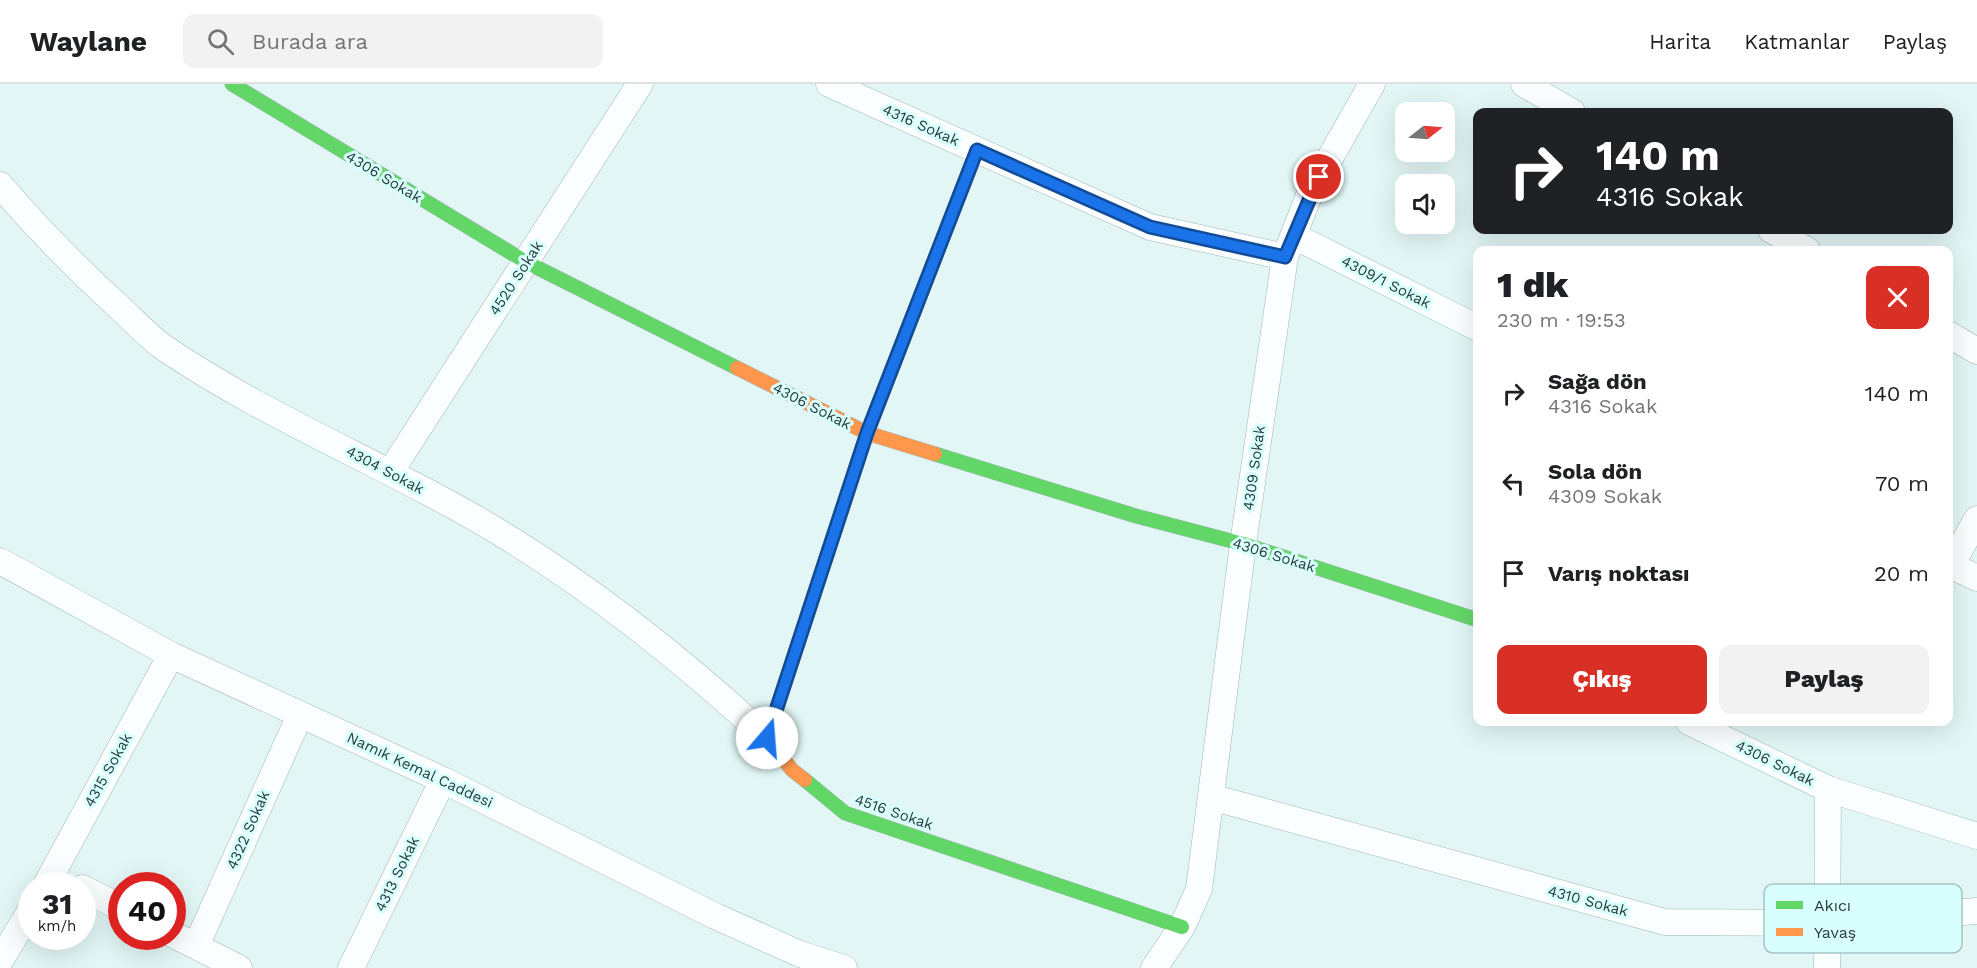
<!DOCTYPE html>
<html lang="tr">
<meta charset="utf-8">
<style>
body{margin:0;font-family:"Work Sans",sans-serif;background:#f2f2f2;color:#202124;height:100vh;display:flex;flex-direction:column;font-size:22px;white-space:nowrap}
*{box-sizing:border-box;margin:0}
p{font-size:20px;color:#757577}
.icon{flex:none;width:33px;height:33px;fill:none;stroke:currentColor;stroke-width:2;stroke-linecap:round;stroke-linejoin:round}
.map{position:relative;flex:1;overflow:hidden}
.side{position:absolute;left:1473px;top:162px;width:480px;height:480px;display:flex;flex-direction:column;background:#fff;border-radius:12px;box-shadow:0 6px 24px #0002}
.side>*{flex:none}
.top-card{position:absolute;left:1473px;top:24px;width:480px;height:126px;border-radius:12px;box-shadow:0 6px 24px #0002;background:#202124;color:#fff;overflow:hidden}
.needle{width:39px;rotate:73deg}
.tools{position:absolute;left:1395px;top:18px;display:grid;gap:12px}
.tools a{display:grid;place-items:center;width:60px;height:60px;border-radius:12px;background:#fff;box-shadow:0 6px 24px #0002;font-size:30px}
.speed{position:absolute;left:18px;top:788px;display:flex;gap:12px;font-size:30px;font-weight:700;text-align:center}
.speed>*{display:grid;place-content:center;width:78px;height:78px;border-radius:50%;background:#fff;box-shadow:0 6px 24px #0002;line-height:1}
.speed small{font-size:15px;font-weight:400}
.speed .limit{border:9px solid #d22;background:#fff;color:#111}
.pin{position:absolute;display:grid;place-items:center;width:51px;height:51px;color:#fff;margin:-26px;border:3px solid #fff;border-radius:50%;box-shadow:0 2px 6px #0007}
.me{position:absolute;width:66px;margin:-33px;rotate:18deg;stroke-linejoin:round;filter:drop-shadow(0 0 4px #0008)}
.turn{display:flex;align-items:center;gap:21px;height:126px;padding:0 24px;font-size:27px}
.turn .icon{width:78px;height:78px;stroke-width:2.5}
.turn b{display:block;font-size:42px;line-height:51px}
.round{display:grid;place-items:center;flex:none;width:63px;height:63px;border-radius:12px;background:#f2f2f2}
.head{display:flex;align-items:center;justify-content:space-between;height:102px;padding:0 24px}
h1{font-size:36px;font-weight:800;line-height:45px}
.action{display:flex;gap:12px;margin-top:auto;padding:12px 24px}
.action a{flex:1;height:69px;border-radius:12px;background:#d93025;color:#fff;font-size:24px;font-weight:800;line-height:69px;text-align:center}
.action a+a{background:#f2f2f2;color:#202124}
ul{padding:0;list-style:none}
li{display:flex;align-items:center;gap:18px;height:90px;padding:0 24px}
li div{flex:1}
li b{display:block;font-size:22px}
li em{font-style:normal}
header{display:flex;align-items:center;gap:36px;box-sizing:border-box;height:84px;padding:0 30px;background:#fff;border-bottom:2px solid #e0e0e0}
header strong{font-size:28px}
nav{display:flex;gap:33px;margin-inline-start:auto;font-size:21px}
.search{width:420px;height:54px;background:#f2f2f2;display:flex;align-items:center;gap:15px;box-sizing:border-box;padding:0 21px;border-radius:12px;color:#757577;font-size:22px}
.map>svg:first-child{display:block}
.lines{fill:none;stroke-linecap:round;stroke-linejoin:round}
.street-casing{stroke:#a3b5b5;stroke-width:27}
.fast-casing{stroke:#a3b5b5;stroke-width:15}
.slow-casing{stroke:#a3b5b5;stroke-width:15}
.street{stroke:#fafefe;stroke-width:26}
.fast{stroke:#63d668;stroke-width:14}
.slow{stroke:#ff974d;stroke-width:14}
.route-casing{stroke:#114b97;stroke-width:15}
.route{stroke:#1a73e8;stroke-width:10}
.labels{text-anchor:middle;stroke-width:6;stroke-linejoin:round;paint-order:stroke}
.street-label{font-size:15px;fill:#293d3c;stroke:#d8fffd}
.key{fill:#d8fffd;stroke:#a4c5c3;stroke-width:1.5}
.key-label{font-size:16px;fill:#293d3c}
</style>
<header>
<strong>Waylane</strong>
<div class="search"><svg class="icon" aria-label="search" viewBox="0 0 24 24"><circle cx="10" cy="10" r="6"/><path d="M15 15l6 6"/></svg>Burada ara</div>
<nav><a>Harita</a><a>Katmanlar</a><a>Paylaş</a></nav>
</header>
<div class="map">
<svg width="1977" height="884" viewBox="0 0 1977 884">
<rect width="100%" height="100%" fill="#e1f6f5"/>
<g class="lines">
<g class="street-casing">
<path id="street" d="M829 0 1150 143 1285 173
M1524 0 1572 28
M0 101C38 145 78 186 120 224 134 237 148 252 163 263 270 336 392 383 502 450 597 508 686 579 767 654
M1771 146 1807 166
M1294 152 1478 244
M1948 250 1977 267
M391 387 640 0
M0 477 171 571 443 696 715 832 800 870 844 884
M1948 480 1977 494
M1951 481 1977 435
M1689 638 1828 705 1827 884
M1828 705 1977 752
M1211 713 1665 838 1827 839 1977 827
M46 801 171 571
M82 804 122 824
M172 850 239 884
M196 862 300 631
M0 877 32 824
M351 884 443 696
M1154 884 1182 843 1199 805 1243 460 1285 173 1310 109 1372 0"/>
</g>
<g class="fast-casing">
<path id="fast" d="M232 0 526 178 737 284
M935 370 1136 432 1243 460 1478 536
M819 495 867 349 977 66
M805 696 845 729 1182 843"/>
</g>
<g class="slow-casing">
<path id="slow" d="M737 284 867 349 935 370
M805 696 792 686 767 654 819 495"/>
</g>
<use href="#street" class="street"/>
<use href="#fast" class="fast"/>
<use href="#slow" class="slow"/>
</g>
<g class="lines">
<g class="route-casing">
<path id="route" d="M767 654 867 349 977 66 1150 143 1285 173 1319 93"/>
</g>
<use href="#route" class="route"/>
</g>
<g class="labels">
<g class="street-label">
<text transform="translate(921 41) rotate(24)" y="5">4316 Sokak</text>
<text transform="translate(384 93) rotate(31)" y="5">4306 Sokak</text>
<text transform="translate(516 194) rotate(-57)" y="5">4520 Sokak</text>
<text transform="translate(1386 198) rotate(27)" y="5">4309/1 Sokak</text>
<text transform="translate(812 322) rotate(27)" y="5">4306 Sokak</text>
<text transform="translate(1254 384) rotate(-82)" y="5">4309 Sokak</text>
<text transform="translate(385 386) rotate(28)" y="5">4304 Sokak</text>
<text transform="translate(1274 471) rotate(17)" y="5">4306 Sokak</text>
<text transform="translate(1775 679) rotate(26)" y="5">4306 Sokak</text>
<text transform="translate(108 686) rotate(-61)" y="5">4315 Sokak</text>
<text transform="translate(420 686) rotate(25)" y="5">Namık Kemal Caddesi</text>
<text transform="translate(894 728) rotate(19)" y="5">4516 Sokak</text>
<text transform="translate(248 746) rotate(-66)" y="5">4322 Sokak</text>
<text transform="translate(397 790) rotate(-64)" y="5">4313 Sokak</text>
<text transform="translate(1588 817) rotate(15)" y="5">4310 Sokak</text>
</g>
</g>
<rect x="1764" y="800" width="198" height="69" rx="9" class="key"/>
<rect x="1776" y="817" width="27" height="8" fill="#63d668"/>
<rect x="1776" y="844" width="27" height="8" fill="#ff974d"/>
<g class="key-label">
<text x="1814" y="827">Akıcı</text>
<text x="1814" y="854">Yavaş</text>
</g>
</svg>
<div class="tools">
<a><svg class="needle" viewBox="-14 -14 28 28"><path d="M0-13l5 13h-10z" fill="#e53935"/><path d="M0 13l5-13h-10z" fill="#757577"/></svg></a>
<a><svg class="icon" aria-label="sound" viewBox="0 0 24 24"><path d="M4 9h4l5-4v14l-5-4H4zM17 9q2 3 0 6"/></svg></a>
</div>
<div class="speed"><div>31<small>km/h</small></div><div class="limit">40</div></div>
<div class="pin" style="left:1319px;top:93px;background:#d93025"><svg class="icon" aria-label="arrive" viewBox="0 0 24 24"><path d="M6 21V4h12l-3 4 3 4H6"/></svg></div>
<svg class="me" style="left:767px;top:654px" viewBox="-20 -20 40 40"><circle r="19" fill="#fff"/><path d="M0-13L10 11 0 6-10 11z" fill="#1a73e8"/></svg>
<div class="top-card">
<div class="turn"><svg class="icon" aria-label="right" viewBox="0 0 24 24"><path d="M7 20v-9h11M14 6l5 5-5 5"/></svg><div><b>140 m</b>4316 Sokak</div></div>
</div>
<section class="side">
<div class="head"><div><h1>1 dk</h1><p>230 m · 19:53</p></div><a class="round" style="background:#d93025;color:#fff"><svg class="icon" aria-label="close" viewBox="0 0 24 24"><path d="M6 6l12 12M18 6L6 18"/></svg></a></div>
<ul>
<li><svg class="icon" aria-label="right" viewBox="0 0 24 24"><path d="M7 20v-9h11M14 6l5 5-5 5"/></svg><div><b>Sağa dön</b><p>4316 Sokak</p></div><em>140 m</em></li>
<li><svg class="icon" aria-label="left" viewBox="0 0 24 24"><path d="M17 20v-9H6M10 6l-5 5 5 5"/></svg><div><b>Sola dön</b><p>4309 Sokak</p></div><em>70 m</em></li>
<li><svg class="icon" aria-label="arrive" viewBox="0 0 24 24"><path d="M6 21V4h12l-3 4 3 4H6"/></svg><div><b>Varış noktası</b></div><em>20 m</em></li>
</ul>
<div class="action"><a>Çıkış</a><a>Paylaş</a></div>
</section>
</div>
